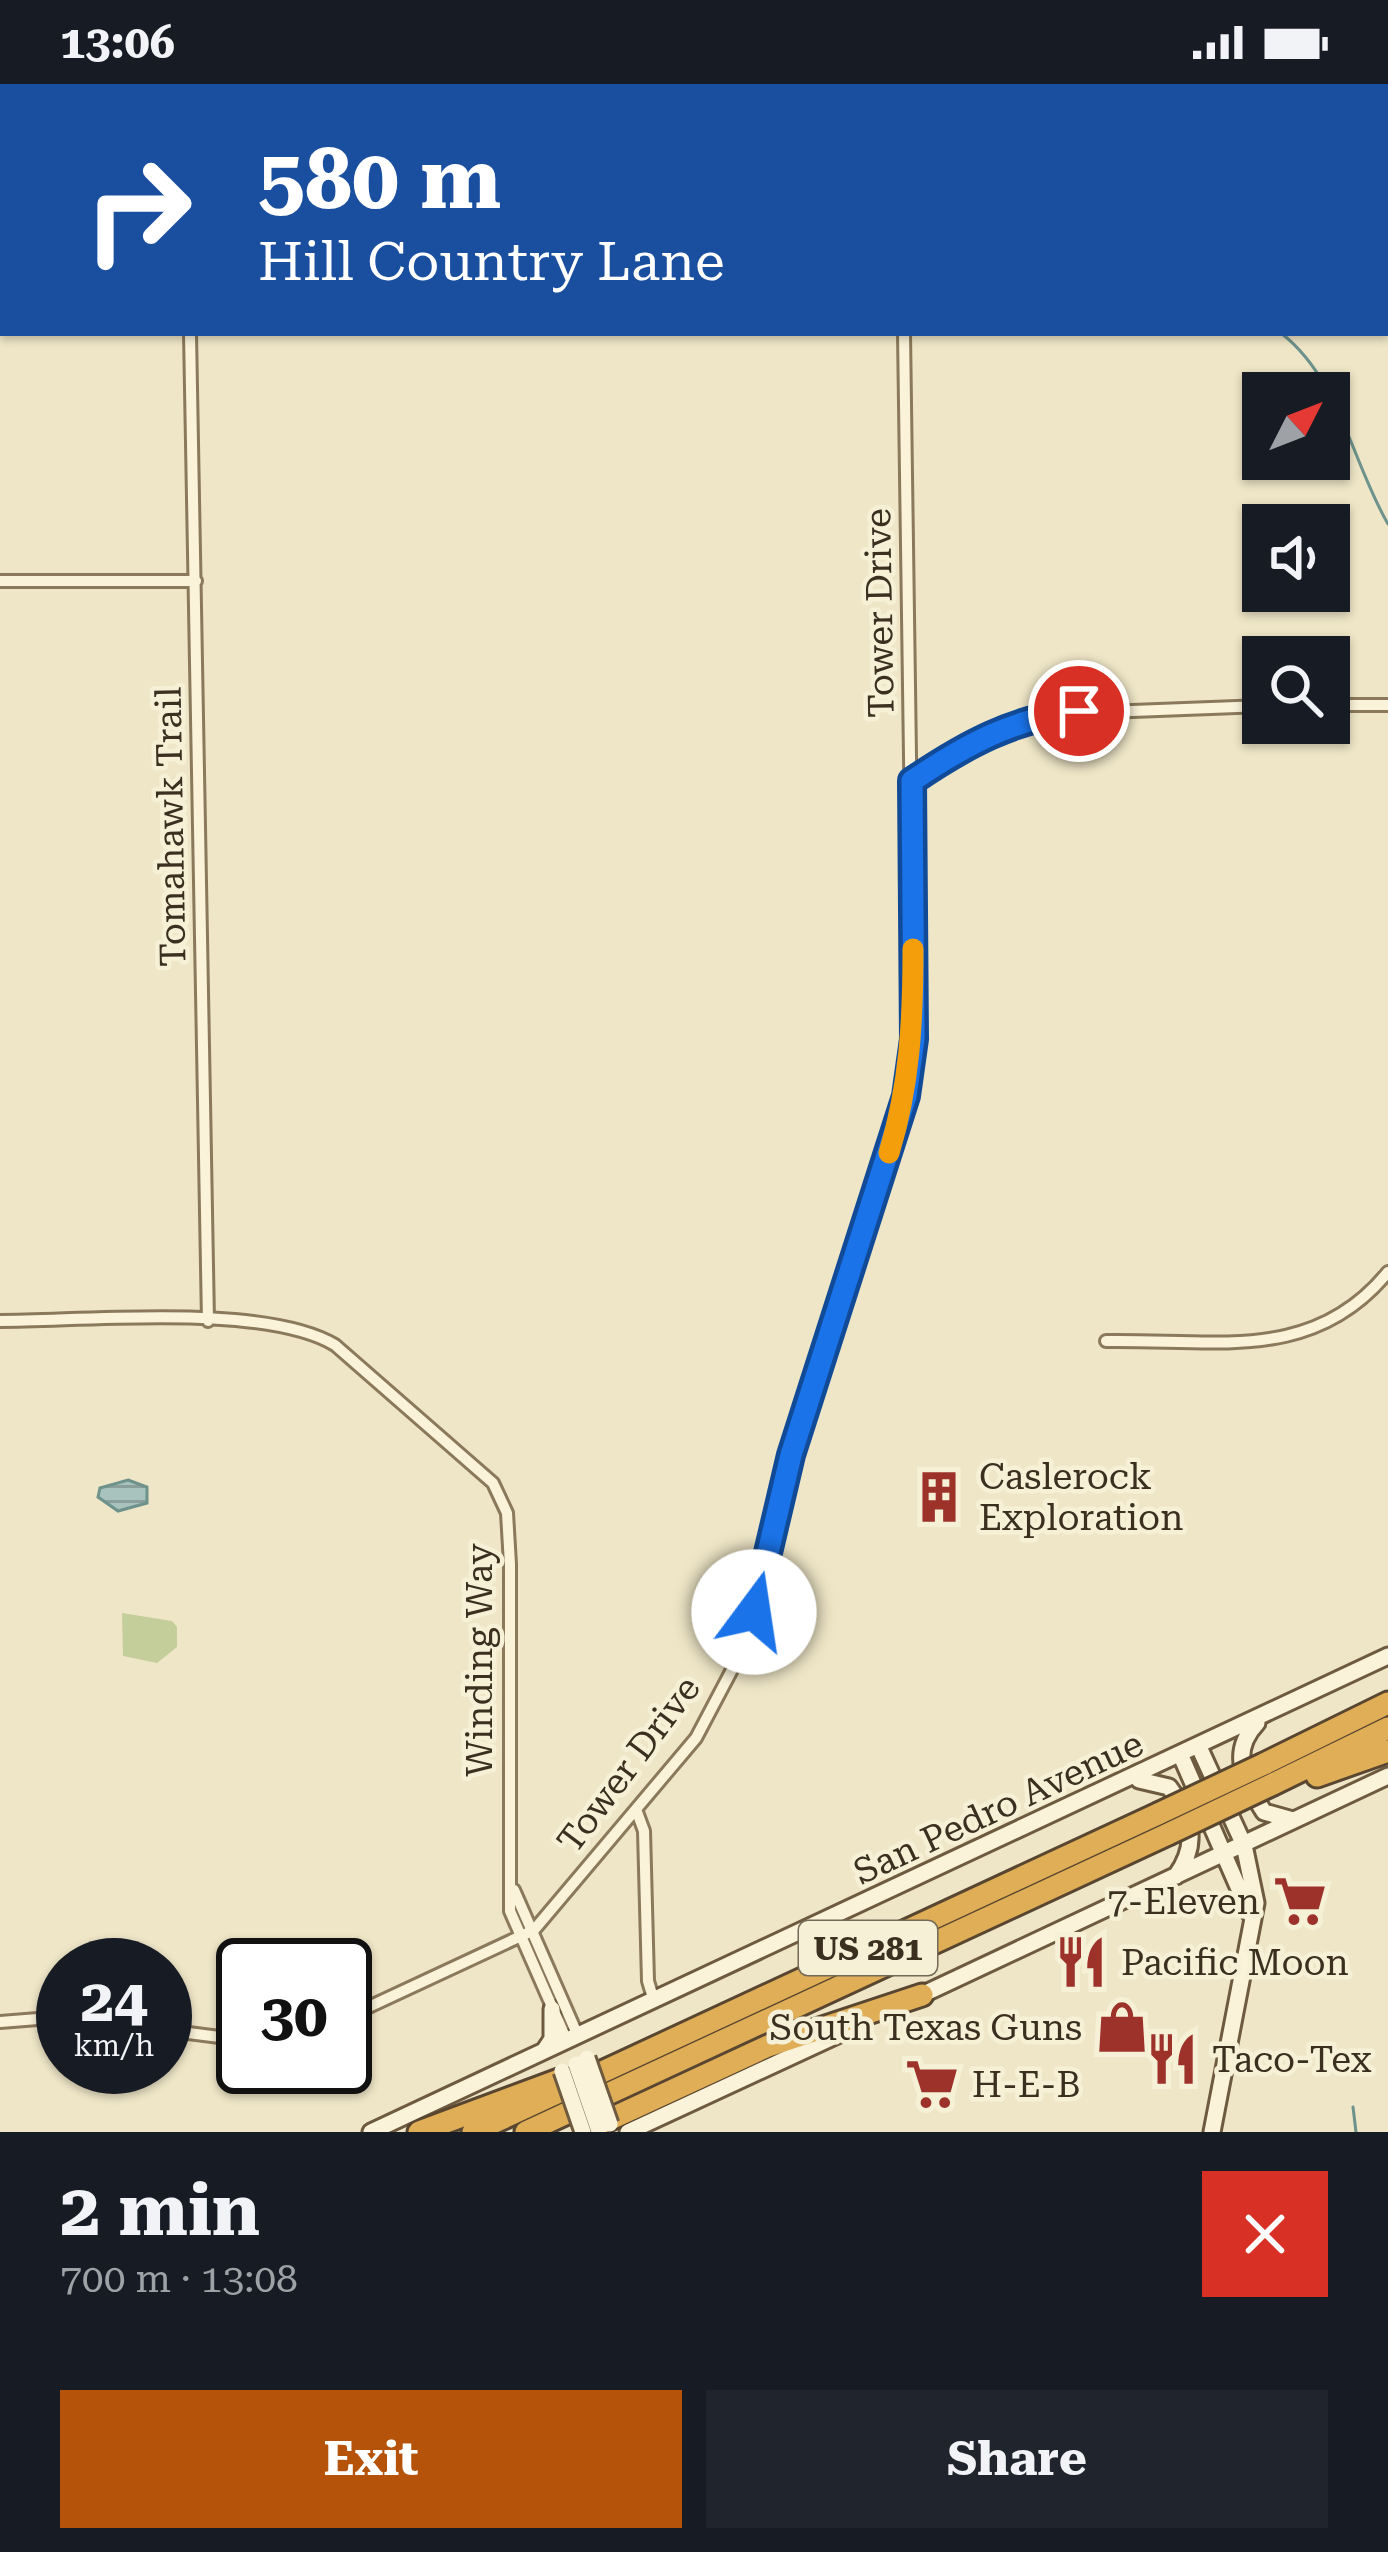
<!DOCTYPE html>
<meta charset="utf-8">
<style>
body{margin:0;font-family:"Roboto Serif",serif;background:#20242c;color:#f1f3f6;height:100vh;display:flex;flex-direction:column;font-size:45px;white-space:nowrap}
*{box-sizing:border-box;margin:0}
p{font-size:39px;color:#9ea1a6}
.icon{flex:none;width:66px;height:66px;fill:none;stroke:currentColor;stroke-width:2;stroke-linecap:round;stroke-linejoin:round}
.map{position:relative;height:2048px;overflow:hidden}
.details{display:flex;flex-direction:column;background:#171b24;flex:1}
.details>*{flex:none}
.banner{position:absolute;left:0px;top:0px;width:1389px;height:252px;box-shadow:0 3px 9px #0004;background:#1a4fa0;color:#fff;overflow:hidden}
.needle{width:78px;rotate:48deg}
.controls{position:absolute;left:1242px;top:288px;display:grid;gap:24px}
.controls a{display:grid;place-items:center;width:108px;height:108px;border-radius:0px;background:#171b24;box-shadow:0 3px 9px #0004;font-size:60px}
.speed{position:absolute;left:36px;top:1854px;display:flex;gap:24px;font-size:60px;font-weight:700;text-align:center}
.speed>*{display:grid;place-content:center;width:156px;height:156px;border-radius:50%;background:#171b24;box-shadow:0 3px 9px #0004;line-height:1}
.speed small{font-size:30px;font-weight:400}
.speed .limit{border:6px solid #111;border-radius:18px;background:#fff;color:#111}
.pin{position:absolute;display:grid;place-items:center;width:102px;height:102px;color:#fff;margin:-51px;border:6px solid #fff;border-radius:50%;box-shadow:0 3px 12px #0007}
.me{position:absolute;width:132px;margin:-66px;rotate:14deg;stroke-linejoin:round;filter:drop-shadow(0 0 9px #0008)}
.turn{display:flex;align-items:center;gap:42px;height:252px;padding:0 60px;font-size:54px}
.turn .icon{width:156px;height:156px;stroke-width:2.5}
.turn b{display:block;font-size:84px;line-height:102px}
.round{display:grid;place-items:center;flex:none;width:126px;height:126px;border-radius:0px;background:#20242c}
.head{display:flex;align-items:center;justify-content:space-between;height:204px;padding:0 60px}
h1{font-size:72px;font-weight:700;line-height:90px}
.primary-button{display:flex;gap:24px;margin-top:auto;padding:24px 60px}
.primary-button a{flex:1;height:138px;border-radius:0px;background:#b45309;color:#fff;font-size:48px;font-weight:700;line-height:138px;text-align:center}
.primary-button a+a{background:#20242c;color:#f1f3f6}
.status{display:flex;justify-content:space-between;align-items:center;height:84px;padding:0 60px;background:#171b24;direction:ltr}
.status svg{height:33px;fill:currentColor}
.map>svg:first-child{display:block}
.green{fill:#c4ce9a}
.water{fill:url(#water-rules);stroke:#6e928c;stroke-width:3}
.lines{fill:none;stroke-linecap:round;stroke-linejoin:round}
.stream{stroke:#6e928c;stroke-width:3}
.street-casing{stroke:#8b795b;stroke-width:16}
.secondary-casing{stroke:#6d5a3f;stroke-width:21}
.highway-casing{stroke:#594630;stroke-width:27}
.street{stroke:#faf3da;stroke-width:10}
.secondary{stroke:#faf3da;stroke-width:15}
.highway{stroke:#dfae57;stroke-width:21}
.secondary-bridge-casing{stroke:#6d5a3f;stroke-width:21;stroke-linecap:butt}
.highway-bridge-casing{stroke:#594630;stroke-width:27;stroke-linecap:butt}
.secondary-bridge{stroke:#faf3da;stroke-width:15}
.highway-bridge{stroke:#dfae57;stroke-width:21}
.route-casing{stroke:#114b97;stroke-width:30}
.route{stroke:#1a73e8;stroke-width:21}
.slow{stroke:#f59e0b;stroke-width:21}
.labels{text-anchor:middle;stroke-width:9;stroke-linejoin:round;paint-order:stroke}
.shield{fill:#f6f0d6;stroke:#736956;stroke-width:3}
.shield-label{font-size:33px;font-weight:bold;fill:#3b2f1f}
.street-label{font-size:36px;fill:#3b2f1f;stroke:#f6f0d6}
.poi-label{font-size:36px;fill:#3b2f1f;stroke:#f6f0d6;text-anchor:start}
</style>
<div class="status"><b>13:06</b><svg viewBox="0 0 49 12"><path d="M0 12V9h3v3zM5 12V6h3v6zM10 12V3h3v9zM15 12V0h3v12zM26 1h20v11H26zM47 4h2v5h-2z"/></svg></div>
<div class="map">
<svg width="1388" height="2048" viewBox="0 0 1388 2048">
<defs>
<pattern id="water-rules" width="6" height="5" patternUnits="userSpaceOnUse" patternTransform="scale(3)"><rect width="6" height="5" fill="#a8c3bd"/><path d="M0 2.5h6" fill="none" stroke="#8a9f99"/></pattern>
</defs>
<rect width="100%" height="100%" fill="#efe6c7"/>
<path class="green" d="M122 1529 172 1537 177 1543V1563L157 1579 123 1572Z"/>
<path class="water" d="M128 1396 147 1403V1419L118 1427 98 1413 100 1404Z"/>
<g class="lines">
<path class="stream" d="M1281 249C1340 295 1351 376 1388 440
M1353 2023 1356 2048"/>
<g class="street-casing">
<path id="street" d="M188 0V3
M900 0V3
M190 249 208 1237
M0 497H196
M1329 621H1388
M912 697 983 652 1054 630 1263 622
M0 1237C87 1237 264 1219 335 1261L493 1399 507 1429 510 1480V1827L567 1957
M1106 1257C1214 1255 1313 1280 1388 1188
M637 1728 644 1747 648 1897 654 1917
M514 1806 578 1952
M345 1934 534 1846 696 1654 744 1563 791 1371 906 1012 914 955 904 249
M0 1938 63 1933
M165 1946 243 1956"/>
</g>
<g class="secondary-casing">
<path id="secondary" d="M1257 1639C1229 1668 1244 1697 1264 1728L1293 1736
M1199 1663 1244 1761 1256 1819 1212 2048
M1181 1672 1250 1830
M1139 1696 1169 1703C1192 1734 1199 1760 1176 1792
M913 1915 1388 1692
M544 1967 552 1955V1925
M371 2048 1388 1572
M628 2048 859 1941"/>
</g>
<g class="highway-casing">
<path id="highway" d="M1264 1680 1388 1619
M1317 1692 1388 1667
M1273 1700 1388 1644
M593 2043 768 1962 922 1911
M419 2048 559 1996
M473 2048 1158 1730
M526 2048 1168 1750"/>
</g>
<use href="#street" class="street"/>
<use href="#secondary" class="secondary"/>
<use href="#highway" class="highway"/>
<g class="secondary-bridge-casing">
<path id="secondary-bridge" d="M587 1974 610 2040
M576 1980 599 2047
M562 1987 583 2048"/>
</g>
<g class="highway-bridge-casing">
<path id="highway-bridge" d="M1158 1730 1264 1680
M1168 1750 1273 1700"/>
</g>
<use href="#secondary-bridge" class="secondary-bridge"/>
<use href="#highway-bridge" class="highway-bridge"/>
</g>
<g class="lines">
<g class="route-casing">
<path id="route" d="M754 1528 791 1371 906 1012 914 955 912 697C965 661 1014 634 1079 627"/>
</g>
<use href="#route" class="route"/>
<path class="slow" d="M889 1069C910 1000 913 937 913 865"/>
</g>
<defs>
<g id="building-bare" transform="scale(4.14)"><path d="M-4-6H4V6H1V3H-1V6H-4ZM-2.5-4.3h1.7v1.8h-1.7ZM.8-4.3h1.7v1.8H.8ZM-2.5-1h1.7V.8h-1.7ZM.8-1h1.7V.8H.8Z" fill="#9c322a" stroke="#f6f0d6" stroke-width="2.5" paint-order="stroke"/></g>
<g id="supermarket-bare" transform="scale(4.14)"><path d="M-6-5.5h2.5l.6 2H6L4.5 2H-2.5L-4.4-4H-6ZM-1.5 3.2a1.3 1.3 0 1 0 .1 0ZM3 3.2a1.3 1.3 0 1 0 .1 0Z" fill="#9c322a" stroke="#f6f0d6" stroke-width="2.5" paint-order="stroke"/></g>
<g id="restaurant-bare" transform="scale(4.14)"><path d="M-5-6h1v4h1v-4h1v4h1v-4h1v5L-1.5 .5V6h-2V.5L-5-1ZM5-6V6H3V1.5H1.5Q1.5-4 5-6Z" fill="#9c322a" stroke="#f6f0d6" stroke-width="2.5" paint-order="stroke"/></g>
<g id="shop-bare" transform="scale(4.14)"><path d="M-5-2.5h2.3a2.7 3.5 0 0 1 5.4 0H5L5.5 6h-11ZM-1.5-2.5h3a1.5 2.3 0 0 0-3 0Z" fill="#9c322a" stroke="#f6f0d6" stroke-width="2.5" paint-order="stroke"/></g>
</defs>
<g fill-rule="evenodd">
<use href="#building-bare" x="939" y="1413"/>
<use href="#supermarket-bare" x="1300" y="1817"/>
<use href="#restaurant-bare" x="1081" y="1878"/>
<use href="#shop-bare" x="1122" y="1943"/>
<use href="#restaurant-bare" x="1172" y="1975"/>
<use href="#supermarket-bare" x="932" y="2000"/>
</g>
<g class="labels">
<rect class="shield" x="799" y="1837" width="138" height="54" rx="9"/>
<g class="shield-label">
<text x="868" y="1876">US 281</text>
</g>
<g class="street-label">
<text transform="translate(879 529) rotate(-91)" y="13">Tower Drive</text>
<text transform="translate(170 743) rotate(-91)" y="13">Tomahawk Trail</text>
<text transform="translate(479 1576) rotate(-90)" y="13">Winding Way</text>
<text transform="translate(628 1680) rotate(-53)" y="13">Tower Drive</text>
<text transform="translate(998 1723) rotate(-25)" y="13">San Pedro Avenue</text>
</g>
<g class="poi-label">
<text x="979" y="1405">Caslerock<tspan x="979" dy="41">Exploration</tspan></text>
<text x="1260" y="1830" text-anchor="end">7-Eleven</text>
<text x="1121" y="1891">Pacific Moon</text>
<text x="1082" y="1956" text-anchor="end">South Texas Guns</text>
<text x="1212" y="1988">Taco-Tex</text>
<text x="972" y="2013">H-E-B</text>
</g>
</g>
</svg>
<div class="controls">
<a><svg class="needle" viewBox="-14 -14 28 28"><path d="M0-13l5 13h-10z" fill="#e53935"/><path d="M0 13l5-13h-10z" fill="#9ea1a6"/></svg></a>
<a><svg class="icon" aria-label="sound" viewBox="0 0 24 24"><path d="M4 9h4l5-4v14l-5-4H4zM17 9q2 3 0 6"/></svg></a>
<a><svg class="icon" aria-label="search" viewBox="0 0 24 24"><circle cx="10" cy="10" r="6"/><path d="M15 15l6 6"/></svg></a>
</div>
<div class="speed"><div>24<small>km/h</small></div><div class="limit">30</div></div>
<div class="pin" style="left:1079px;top:627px;background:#d93025"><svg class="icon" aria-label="arrive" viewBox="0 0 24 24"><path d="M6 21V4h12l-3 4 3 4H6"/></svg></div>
<svg class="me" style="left:754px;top:1528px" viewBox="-20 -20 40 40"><circle r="19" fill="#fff"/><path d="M0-13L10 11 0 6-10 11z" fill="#1a73e8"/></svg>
<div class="banner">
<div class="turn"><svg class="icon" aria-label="right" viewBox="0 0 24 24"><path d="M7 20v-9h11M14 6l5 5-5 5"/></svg><div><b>580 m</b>Hill Country Lane</div></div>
</div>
</div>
<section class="details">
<div class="head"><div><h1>2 min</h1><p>700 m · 13:08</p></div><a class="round" style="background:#d93025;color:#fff"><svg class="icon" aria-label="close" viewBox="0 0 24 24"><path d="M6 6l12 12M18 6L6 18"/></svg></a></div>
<div class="primary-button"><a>Exit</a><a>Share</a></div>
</section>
